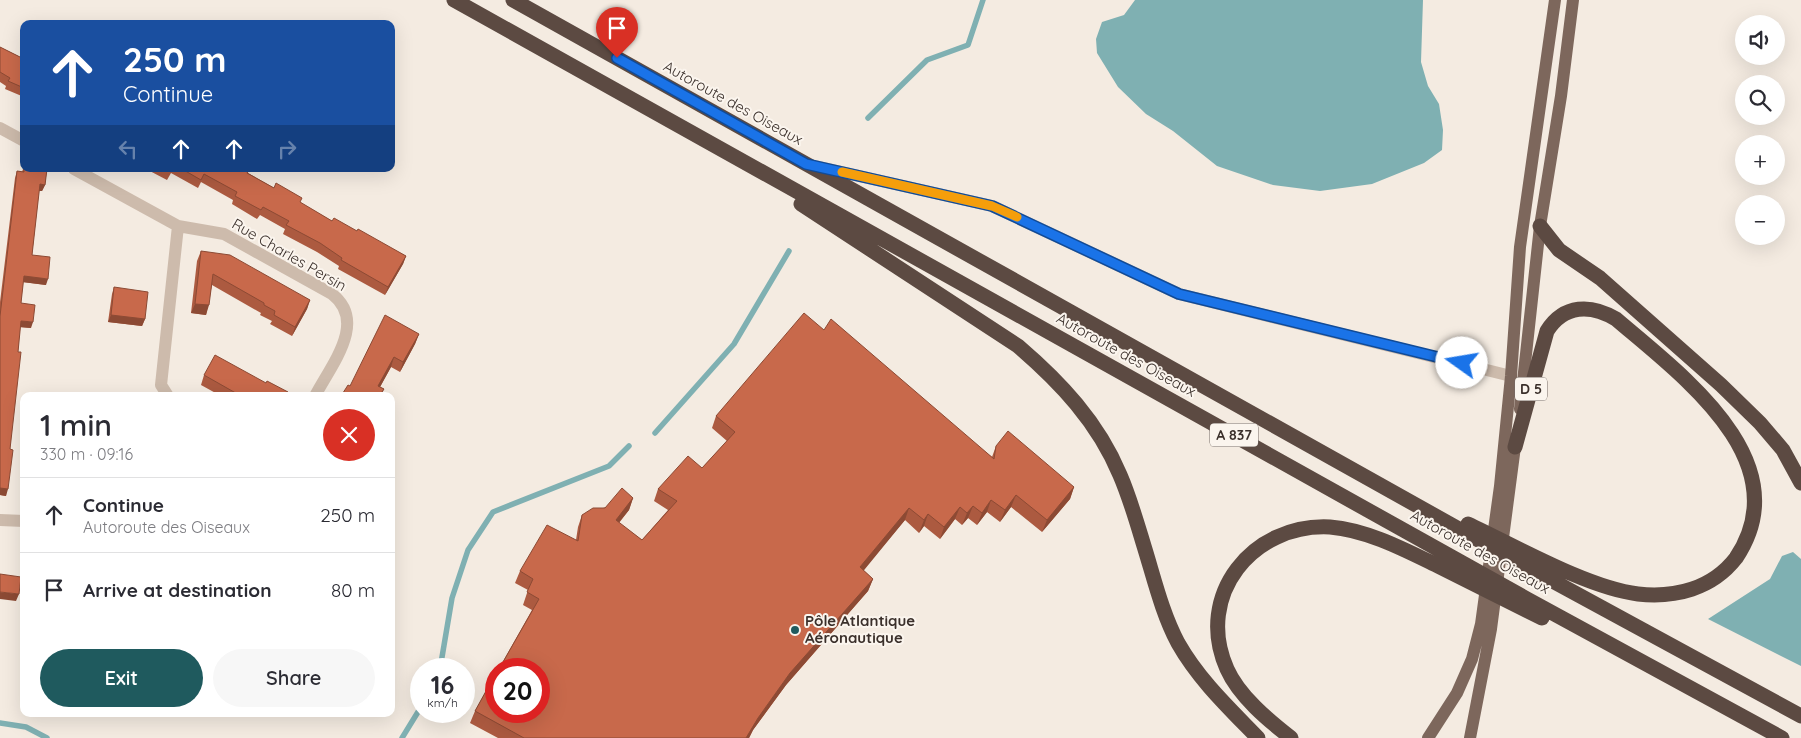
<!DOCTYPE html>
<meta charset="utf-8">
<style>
body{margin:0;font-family:Quicksand,sans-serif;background:#f7f7f7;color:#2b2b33;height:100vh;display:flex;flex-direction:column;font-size:19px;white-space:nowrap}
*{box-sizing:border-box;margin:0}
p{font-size:16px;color:#7c7c81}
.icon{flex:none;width:28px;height:28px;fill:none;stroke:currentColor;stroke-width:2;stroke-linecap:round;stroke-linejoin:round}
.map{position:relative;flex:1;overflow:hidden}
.details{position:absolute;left:20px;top:392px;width:375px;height:325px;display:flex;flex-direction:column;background:#fff;border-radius:10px;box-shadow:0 5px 20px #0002}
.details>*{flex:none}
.guide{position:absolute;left:20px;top:20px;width:375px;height:152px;border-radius:10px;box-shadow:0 5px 20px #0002;background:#1a4fa0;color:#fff;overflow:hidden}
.fabs{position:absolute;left:1735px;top:15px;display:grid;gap:10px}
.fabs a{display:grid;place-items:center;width:50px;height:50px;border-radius:50%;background:#fff;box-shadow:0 5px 20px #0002;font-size:25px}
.speed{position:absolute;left:410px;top:658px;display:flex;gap:10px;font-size:25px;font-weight:700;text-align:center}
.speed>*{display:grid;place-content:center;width:65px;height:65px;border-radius:50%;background:#fff;box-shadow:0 5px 20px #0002;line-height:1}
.speed small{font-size:12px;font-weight:400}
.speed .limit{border:8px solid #d22;background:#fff;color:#111}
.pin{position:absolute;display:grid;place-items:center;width:42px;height:42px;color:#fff;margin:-51px -21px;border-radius:50% 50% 50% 0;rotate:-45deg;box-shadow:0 0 5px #0007}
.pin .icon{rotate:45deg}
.me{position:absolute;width:55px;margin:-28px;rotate:283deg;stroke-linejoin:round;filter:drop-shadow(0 0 4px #0008)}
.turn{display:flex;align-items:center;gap:18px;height:105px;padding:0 20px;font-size:22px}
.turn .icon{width:65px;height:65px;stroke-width:2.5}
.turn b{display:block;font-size:35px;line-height:42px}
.lanes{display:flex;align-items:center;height:48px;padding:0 20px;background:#0003;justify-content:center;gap:25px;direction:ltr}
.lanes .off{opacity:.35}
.round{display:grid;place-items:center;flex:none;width:52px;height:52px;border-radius:26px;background:#f7f7f7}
.headline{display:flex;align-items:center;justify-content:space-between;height:85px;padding:0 20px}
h1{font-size:30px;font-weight:600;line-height:38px}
.primary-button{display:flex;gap:10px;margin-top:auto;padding:10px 20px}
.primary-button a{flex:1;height:58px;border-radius:30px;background:#1f5a5e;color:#fff;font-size:20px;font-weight:600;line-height:58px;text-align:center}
.primary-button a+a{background:#f7f7f7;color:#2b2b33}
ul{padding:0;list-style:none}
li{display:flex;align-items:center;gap:15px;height:75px;padding:0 20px;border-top:1px solid #e1e1e2}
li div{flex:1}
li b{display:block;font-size:19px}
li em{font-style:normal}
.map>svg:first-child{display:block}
.water{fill:#7fb0b2}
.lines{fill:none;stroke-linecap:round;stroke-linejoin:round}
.stream{stroke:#7fb0b2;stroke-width:5.5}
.minor{stroke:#cdbbac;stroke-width:12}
.major{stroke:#7d675c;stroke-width:12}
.highway{stroke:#5c4a42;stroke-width:15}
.wall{fill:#ac5a40}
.shaded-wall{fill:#8c4a34}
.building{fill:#c8694b;stroke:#8c4a34}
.route-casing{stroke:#114b97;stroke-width:12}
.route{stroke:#1a73e8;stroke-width:9}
.slow{stroke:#f59e0b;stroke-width:9}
.poi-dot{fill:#1f5a5e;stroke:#fbf5ee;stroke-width:2}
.labels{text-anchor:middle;stroke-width:4;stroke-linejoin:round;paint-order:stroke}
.shield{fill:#fbf5ee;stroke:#756b66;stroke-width:1}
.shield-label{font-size:14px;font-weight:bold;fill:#3b302b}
.street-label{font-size:15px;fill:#3b302b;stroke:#fbf5ee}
.poi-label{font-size:15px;font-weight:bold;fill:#3b302b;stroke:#fbf5ee;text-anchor:start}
</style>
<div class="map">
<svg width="1801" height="738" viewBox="0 0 1801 738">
<rect width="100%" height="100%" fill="#f4ebe1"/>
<path class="water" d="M1135 0H1423L1421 62 1428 86 1439 104 1443 130 1442 150 1424 163 1372 184 1320 191 1273 185 1217 166 1173 131 1146 114 1118 87 1097 53 1096 39 1102 22 1124 15Z
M1793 552 1801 559V666L1708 619 1770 579 1782 556Z"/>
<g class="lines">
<path class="stream" d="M868 118 927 60 968 45 983 0
M655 433 734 344 789 251
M440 669 452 598 468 550 493 512 609 466 629 446
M0 723 26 727 47 738
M402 738 421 707"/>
<path class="minor" d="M0 128 24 141
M815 166 992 206 1179 294 1511 376
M74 169 178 226 224 234 332 294C368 322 331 365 315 396
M168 396 161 385 178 226
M0 520 24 521"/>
<path class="major" d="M1520 409 1540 226 1561 96 1573 0
M1428 738 1457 693 1472 659 1481 624 1500 486 1511 376 1520 247 1555 0
M1470 738 1491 629 1516 439"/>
<path class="highway" d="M454 0 1527 599 1782 738
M513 0 1516 561 1801 716
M801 204 1018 346C1060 382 1098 422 1120 475 1130 498 1137 523 1144 546 1154 578 1162 613 1178 643 1199 680 1229 708 1258 738
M1540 226 1559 250 1600 278 1721 385 1760 423 1783 450 1801 483
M1468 524C1515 546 1588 588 1638 594 1675 598 1712 589 1736 558 1801 461 1680 374 1616 319 1591 304 1564 304 1547 331L1515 447
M1291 738C1268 720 1239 696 1227 669 1194 595 1253 523 1330 527 1368 530 1407 551 1440 567 1474 584 1508 601 1542 618"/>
</g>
<path class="wall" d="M0 47 24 59V97L5 89 6 86 0 82Z
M24 166V169H47L45 185 42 191H39L32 255 46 285 23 282 21 303 31 328 20 327 18 352 6 496 0 495V302L15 178 17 171 22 172Z
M146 169H249L248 173 332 221 357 231 406 256 403 264 385 295 338 269 339 266 317 252 283 234 285 229 260 215 257 219 232 204 233 200 201 182 198 188 171 173 167 180Z
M201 251 310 300 307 309 292 336 270 324 272 321 260 315 261 313 212 285 206 315 191 313 197 261Z
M114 287 145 319 142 326 108 322 112 294Z
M824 330 992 457 996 446 1074 487 1070 499 1042 532 1011 507 1000 522 987 512 977 525 968 518 962 525 955 519 940 539 924 526 919 533 905 520 863 570 873 579 868 591 786 685 753 730 749 738H498L470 723 475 711 532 610 523 605 528 590 515 583 520 571 576 540 578 527 582 515 633 498 629 510 619 523 642 540 668 510 654 501 658 489 702 468 727 441 712 428 716 416Z
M419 334 415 344 400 372 391 367 380 387 384 389 381 396H341L350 386Z
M204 375 266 383 288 392 287 396H221L201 385Z"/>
<path class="shaded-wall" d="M40 184 45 185 42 191H38Z
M406 256 403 264 385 295 388 287Z
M24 276 48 279 46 285 22 282Z
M310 300 307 309 292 336 295 327Z
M195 304 209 305 206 315 191 313Z
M111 315 145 319 142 326 108 322Z
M21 321 33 322 31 328 19 327Z
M419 334 415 344 400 372 403 362Z
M394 357 391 367 375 396 378 386Z
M1074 487 1070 499 1042 532 1047 520Z
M0 488 8 489 6 496 0 495Z
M1016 495 1011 507 1000 522 1005 510Z
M633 498 629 510 611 532 616 520Z
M991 500 987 512 977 525 982 513Z
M973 506 968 518 962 525 967 513Z
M960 507 955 519 940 539 944 527Z
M909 508 905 520 856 580 860 567Z
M928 514 924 526 919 533 924 520Z
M873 579 868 591 786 685 753 730 749 738H746L758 718 790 673Z
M0 592 19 594 16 601 0 599Z"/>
<path class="building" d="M0 47 24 59V88L8 81 10 78 0 72Z
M24 169H47L45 185 40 184 32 255 50 257 48 279 24 276 21 303 35 305 33 322 21 321 18 352H21L10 449 13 450 8 489 0 488V316L17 171 24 172Z
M165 169H172L171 172Z
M182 169H249L247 173 274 188 276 183 302 198 300 202 332 221 334 218 357 231 358 229 406 256 388 287 341 260 342 258 320 243 286 225 289 221 263 207 261 210 235 196 237 192 204 174 201 180Z
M201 251 230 255 310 300 295 327 274 315 275 311 264 305V303L213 274 209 305 195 304Z
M114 287 148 292 145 319 111 315Z
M804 313 824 330 831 319 994 459 996 446 1008 431 1074 487 1047 520 1016 495 1005 510 991 500 982 513 973 506 967 513 960 507 944 527 928 514 924 520 909 508 860 567 873 579 790 673 758 718 746 738H524L475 711 496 673V711H539V669H499L539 599 527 592 533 579 520 571 547 525 578 541 582 515 593 508H605L622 488 633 498 616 520 642 540 677 501 658 489 688 456 702 468 735 432 716 416Z
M385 315 419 334 403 362 394 357 378 386 384 389 379 396H341L348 385 350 386Z
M215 355 266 383 267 381 288 392 286 396H241L204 375Z
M0 574 21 577 19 594 0 592Z"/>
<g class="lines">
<g class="route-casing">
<path id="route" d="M617 58 806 164 992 206 1179 294 1462 363"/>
</g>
<use href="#route" class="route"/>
<path class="slow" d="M842 172 992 206 1017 217"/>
</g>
<circle class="poi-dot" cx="795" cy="630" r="5"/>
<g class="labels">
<g class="shield">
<rect x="1515" y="377.5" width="32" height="23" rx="4"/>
<rect x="1210" y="423.5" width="48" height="23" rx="4"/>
</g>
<g class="shield-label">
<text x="1531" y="394">D 5</text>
<text x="1234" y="440">A 837</text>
</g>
<g class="street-label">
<text transform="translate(733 103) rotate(29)" y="5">Autoroute des Oiseaux</text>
<text transform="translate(289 255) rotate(30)" y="5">Rue Charles Persin</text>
<text transform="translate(1126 355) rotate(29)" y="5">Autoroute des Oiseaux</text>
<text transform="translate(1480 552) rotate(29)" y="5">Autoroute des Oiseaux</text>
</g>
<g class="poi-label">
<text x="805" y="626">Pôle Atlantique<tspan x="805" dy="17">Aéronautique</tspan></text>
</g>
</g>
</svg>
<div class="fabs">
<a><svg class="icon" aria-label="sound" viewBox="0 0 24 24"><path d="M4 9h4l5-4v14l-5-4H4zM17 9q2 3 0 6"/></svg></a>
<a><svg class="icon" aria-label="search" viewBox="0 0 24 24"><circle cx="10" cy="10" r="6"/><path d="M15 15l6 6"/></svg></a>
<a>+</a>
<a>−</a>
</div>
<div class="speed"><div>16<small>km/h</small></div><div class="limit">20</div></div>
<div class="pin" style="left:617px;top:58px;background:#d93025"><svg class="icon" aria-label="arrive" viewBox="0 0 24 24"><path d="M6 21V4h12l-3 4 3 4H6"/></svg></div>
<svg class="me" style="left:1462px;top:363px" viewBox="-20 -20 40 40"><circle r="19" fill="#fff"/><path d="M0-13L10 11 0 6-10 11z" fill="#1a73e8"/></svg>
<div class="guide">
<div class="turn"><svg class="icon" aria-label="ahead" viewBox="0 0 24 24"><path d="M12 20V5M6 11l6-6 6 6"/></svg><div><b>250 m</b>Continue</div></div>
<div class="lanes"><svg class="icon off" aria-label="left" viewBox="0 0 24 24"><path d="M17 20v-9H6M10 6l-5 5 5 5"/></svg><svg class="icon" aria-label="ahead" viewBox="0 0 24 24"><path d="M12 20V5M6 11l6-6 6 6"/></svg><svg class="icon" aria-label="ahead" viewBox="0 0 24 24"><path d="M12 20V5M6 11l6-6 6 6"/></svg><svg class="icon off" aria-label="right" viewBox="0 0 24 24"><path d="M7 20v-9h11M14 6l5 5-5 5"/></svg></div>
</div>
<section class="details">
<div class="headline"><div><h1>1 min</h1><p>330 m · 09:16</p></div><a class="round" style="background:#d93025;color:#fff"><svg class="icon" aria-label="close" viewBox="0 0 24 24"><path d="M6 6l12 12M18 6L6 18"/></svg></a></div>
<ul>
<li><svg class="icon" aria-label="ahead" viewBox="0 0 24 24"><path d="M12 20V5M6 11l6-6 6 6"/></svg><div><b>Continue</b><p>Autoroute des Oiseaux</p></div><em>250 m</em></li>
<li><svg class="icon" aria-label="arrive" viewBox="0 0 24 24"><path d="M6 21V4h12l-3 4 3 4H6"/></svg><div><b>Arrive at destination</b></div><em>80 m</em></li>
</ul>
<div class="primary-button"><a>Exit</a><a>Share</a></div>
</section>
</div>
